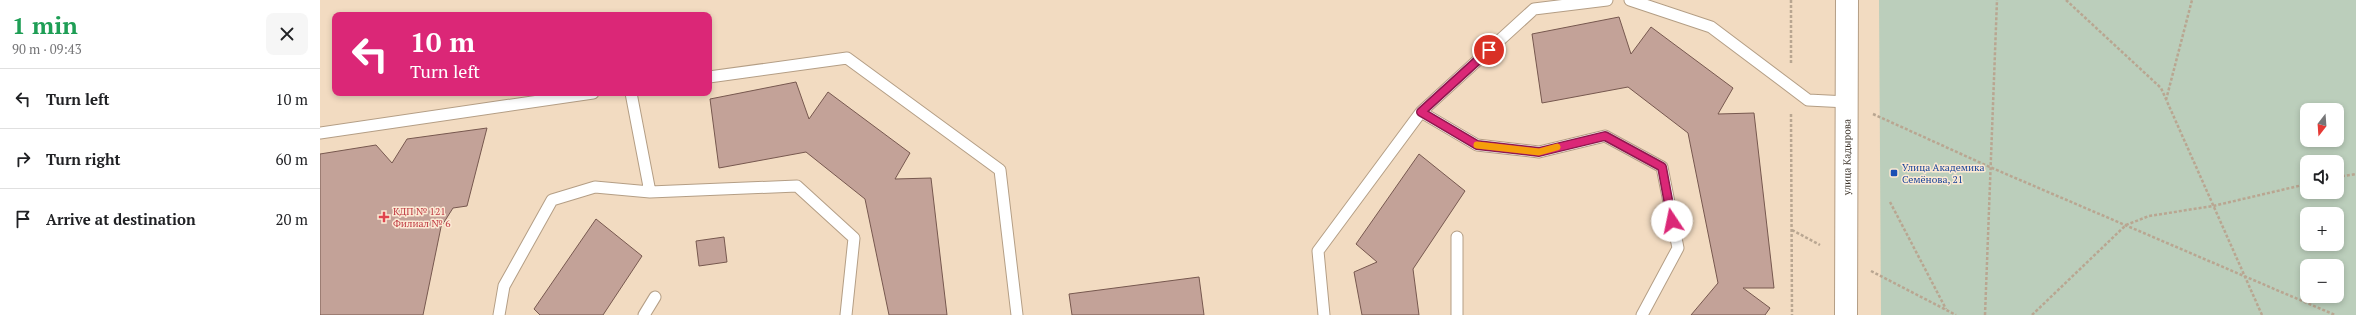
<!DOCTYPE html>
<meta charset="utf-8">
<style>
body{margin:0;font-family:"PT Serif",serif;background:#f6f6f6;color:#202124;height:100vh;display:flex;flex-direction:column;font-size:15px;white-space:nowrap}
*{box-sizing:border-box;margin:0}
p{font-size:13px;color:#757577}
.icon{flex:none;width:22px;height:22px;fill:none;stroke:currentColor;stroke-width:2;stroke-linecap:round;stroke-linejoin:round}
.map{position:relative;flex:1;overflow:hidden}
.panel{display:flex;flex-direction:column;background:#fff;width:320px}
.panel>*{flex:none}
.banner{position:absolute;left:12px;top:12px;width:380px;height:84px;border-radius:8px;box-shadow:0 2px 6px #0003;background:#db2777;color:#fff;overflow:hidden}
.needle{width:26px;rotate:197deg}
.controls{position:absolute;left:1980px;top:103px;display:grid;gap:8px}
.controls a{display:grid;place-items:center;width:44px;height:44px;border-radius:8px;background:#fff;box-shadow:0 2px 6px #0003;font-size:20px}
.pin{position:absolute;display:grid;place-items:center;width:34px;height:34px;color:#fff;margin:-17px;border:2px solid #fff;border-radius:50%;box-shadow:0 1px 4px #0007}
.me{position:absolute;width:44px;margin:-22px;rotate:349deg;stroke-linejoin:round;filter:drop-shadow(0 0 3px #0008)}
.turn{display:flex;align-items:center;gap:14px;height:84px;padding:0 12px;font-size:18px}
.turn .icon{width:52px;height:52px;stroke-width:2.5}
.turn b{display:block;font-size:28px;line-height:34px}
.round{display:grid;place-items:center;flex:none;width:42px;height:42px;border-radius:8px;background:#f6f6f6}
.headline{display:flex;align-items:center;justify-content:space-between;height:68px;padding:0 12px}
h1{font-size:24px;font-weight:600;line-height:30px;color:#1e9e55}
ul{padding:0;list-style:none}
li{display:flex;align-items:center;gap:12px;height:60px;padding:0 12px;border-top:1px solid #e0e0e0}
li div{flex:1}
li b{display:block;font-size:15px}
li em{font-style:normal}
main{display:flex;flex:1;min-height:0}
.map>svg:first-child{display:block}
.green{fill:#bbcebb;fill-rule:evenodd}
.building{fill:#c3a298;stroke:#77584f}
.lines{fill:none;stroke-linecap:round;stroke-linejoin:round}
.lane-casing{stroke:#b49e85;stroke-width:13}
.street-casing{stroke:#b49e85;stroke-width:24}
.path{stroke:#b9a691;stroke-width:2.5;stroke-dasharray:3 2;stroke-linecap:butt}
.lane{stroke:#fff;stroke-width:11}
.street{stroke:#fff;stroke-width:22}
.route-casing{stroke:#8e194d;stroke-width:10}
.route{stroke:#db2777;stroke-width:7}
.slow{stroke:#f59e0b;stroke-width:7}
.transit-dot{fill:#1a4fb4;stroke:#fce9d4;stroke-width:1.5}
.health-dot{fill:#e0444e;stroke:#fce9d4;stroke-width:1.5}
.labels{text-anchor:middle;stroke-width:3;stroke-linejoin:round;paint-order:stroke}
.street-label{font-size:10px;fill:#3a3127;stroke:#fce9d4}
.transit-label{font-size:10px;fill:#164399;stroke:#fce9d4;text-anchor:start}
.health-label{font-size:10px;fill:#be3a42;stroke:#fce9d4;text-anchor:start}
</style>
<main>
<section class="panel">
<div class="headline"><div><h1>1 min</h1><p>90 m · 09:43</p></div><a class="round"><svg class="icon" aria-label="close" viewBox="0 0 24 24"><path d="M6 6l12 12M18 6L6 18"/></svg></a></div>
<ul>
<li><svg class="icon" aria-label="left" viewBox="0 0 24 24"><path d="M17 20v-9H6M10 6l-5 5 5 5"/></svg><div><b>Turn left</b></div><em>10 m</em></li>
<li><svg class="icon" aria-label="right" viewBox="0 0 24 24"><path d="M7 20v-9h11M14 6l5 5-5 5"/></svg><div><b>Turn right</b></div><em>60 m</em></li>
<li><svg class="icon" aria-label="arrive" viewBox="0 0 24 24"><path d="M6 21V4h12l-3 4 3 4H6"/></svg><div><b>Arrive at destination</b></div><em>20 m</em></li>
</ul>
</section>
<div class="map">
<svg width="2036" height="315" viewBox="0 0 2036 315">
<rect width="100%" height="100%" fill="#f2dbc1"/>
<path class="green" d="M1559 0H2036V315H1561ZM1987 110H2017V140H1987ZM1987 162H2017V192H1987ZM1987 214H2017V244H1987ZM1987 266H2017V296H1987Z"/>
<path class="building" d="M1299 17 1311 54 1331 27 1413 88 1398 114 1434 113 1454 288H1423L1450 308 1445 315H1371L1398 283 1368 133 1308 87 1222 103 1212 34Z
M476 82 489 119 508 92 590 153 575 179 611 178 627 315H569L545 199 486 152 399 168 390 99Z
M167 128 147 206 133 208 121 227 103 315H0V154L56 145 72 163 87 139Z
M1099 154 1145 191 1093 269 1099 315H1042L1034 272 1057 262 1036 244Z
M276 219 322 256 283 315H220L214 309Z
M404 237 407 262 379 266 376 241Z
M879 277 884 315H752L749 294Z"/>
<g class="lines">
<g class="lane-casing">
<path id="lane" d="M1310 0 1391 27 1488 100 1527 102
M389 77 527 58 680 170 697 315
M311 93 330 192 477 186 534 238 526 315
M1101 112 1157 145 1219 152 1285 136 1342 167 1358 248 1322 315
M0 133 273 93
M1137 237V315
M179 315 184 286 232 200 275 187 330 192
M324 315 335 297
M1004 315 998 251 1101 112 1214 9 1287 0"/>
</g>
<g class="street-casing">
<g id="street">
<path id="s1" d="M1526 315 1527 0"/>
</g>
</g>
<path class="path" d="M1471 0V63
M1746 0 1841 88 1942 315
M1846 100 1872 0
M1471 114 1472 315
M1553 114 1672 168 2015 315
M2017 177 2036 174
M1570 202 1626 309
M1472 230 1500 245
M1551 271 1636 315
M1665 315 1677 0
M1712 315 1806 225 1829 216 1893 206 1987 184"/>
<use href="#lane" class="lane"/>
<use href="#street" class="street"/>
</g>
<g class="lines">
<g class="route-casing">
<path id="route" d="M1169 50 1101 112 1157 145 1219 152 1285 136 1342 167 1352 221"/>
</g>
<use href="#route" class="route"/>
<path class="slow" d="M1157 145 1219 152 1237 147"/>
</g>
<rect class="transit-dot" x="1570" y="169" width="8" height="8" rx="2"/>
<path class="health-dot" d="M62 211h4v4h4v4h-4v4h-4v-4h-4v-4h4z"/>
<g class="labels">
<g class="street-label">
<text dy="4" stroke="none"><textPath href="#s1" startOffset="158">улица Кадырова</textPath></text>
</g>
<g class="transit-label">
<text x="1582" y="171">Улица Академика<tspan x="1582" dy="12">Семёнова, 21</tspan></text>
</g>
<g class="health-label">
<text x="73" y="215">КДП № 121<tspan x="73" dy="12">Филиал № 6</tspan></text>
</g>
</g>
</svg>
<div class="controls">
<a><svg class="needle" viewBox="-14 -14 28 28"><path d="M0-13l5 13h-10z" fill="#e53935"/><path d="M0 13l5-13h-10z" fill="#757577"/></svg></a>
<a><svg class="icon" aria-label="sound" viewBox="0 0 24 24"><path d="M4 9h4l5-4v14l-5-4H4zM17 9q2 3 0 6"/></svg></a>
<a>+</a>
<a>−</a>
</div>
<div class="pin" style="left:1169px;top:50px;background:#d93025"><svg class="icon" aria-label="arrive" viewBox="0 0 24 24"><path d="M6 21V4h12l-3 4 3 4H6"/></svg></div>
<svg class="me" style="left:1352px;top:221px" viewBox="-20 -20 40 40"><circle r="19" fill="#fff"/><path d="M0-13L10 11 0 6-10 11z" fill="#db2777"/></svg>
<div class="banner">
<div class="turn"><svg class="icon" aria-label="left" viewBox="0 0 24 24"><path d="M17 20v-9H6M10 6l-5 5 5 5"/></svg><div><b>10 m</b>Turn left</div></div>
</div>
</div>
</main>
